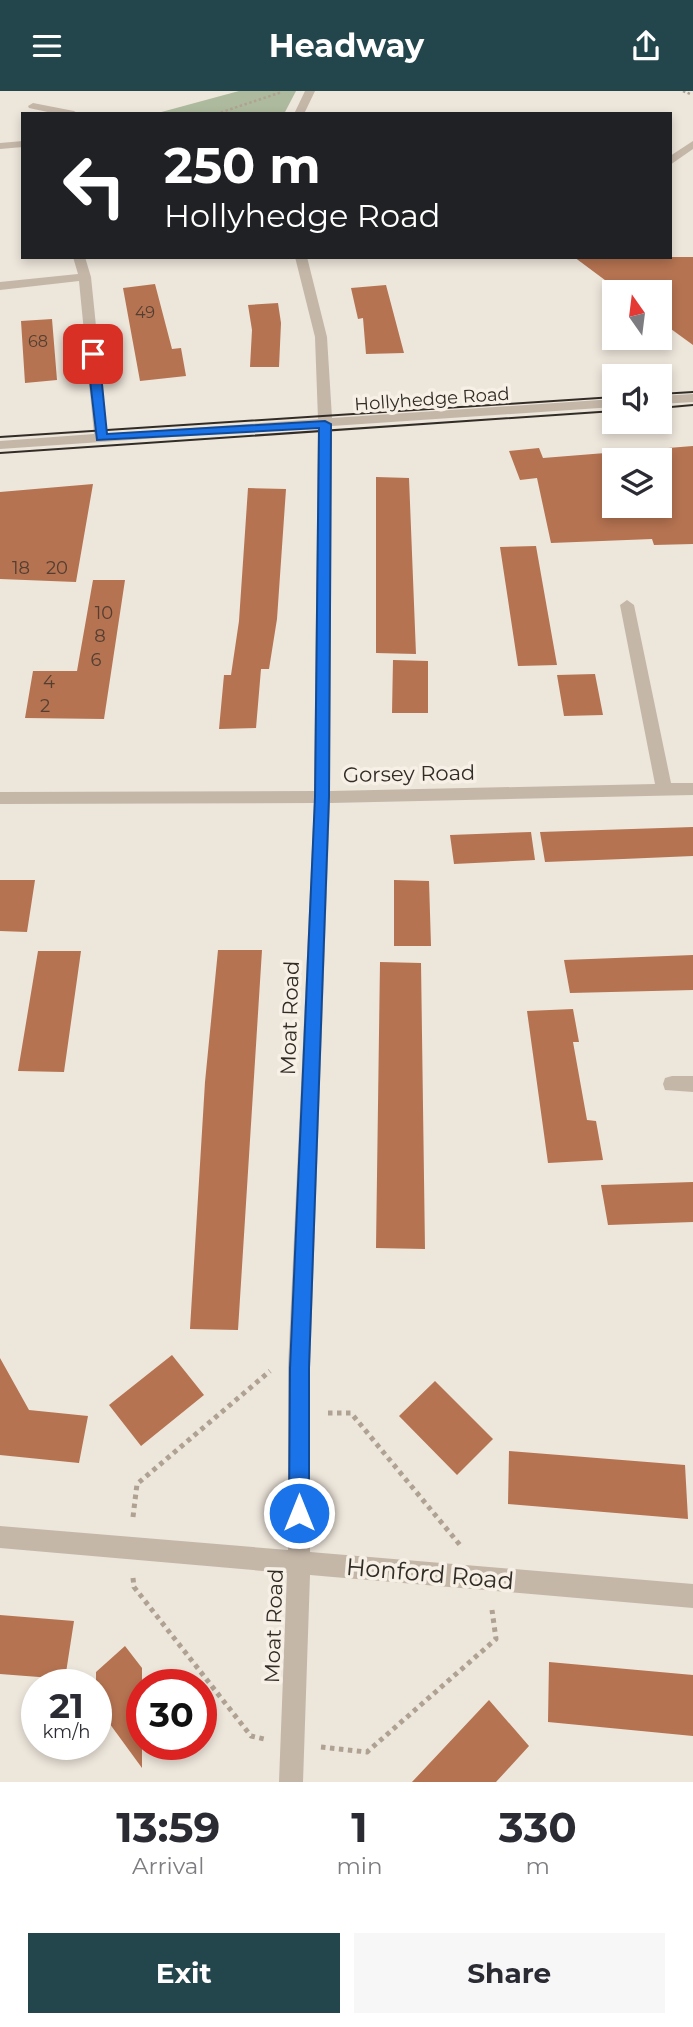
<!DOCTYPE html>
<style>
body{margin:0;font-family:Montserrat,sans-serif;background:#f7f7f7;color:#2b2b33;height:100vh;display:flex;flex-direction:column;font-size:26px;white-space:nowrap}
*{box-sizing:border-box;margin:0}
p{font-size:23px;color:#7c7c81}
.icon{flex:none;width:38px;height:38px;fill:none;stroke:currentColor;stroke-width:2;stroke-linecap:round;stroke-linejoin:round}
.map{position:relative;height:1691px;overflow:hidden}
.details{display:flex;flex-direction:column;background:#fff;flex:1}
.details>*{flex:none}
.banner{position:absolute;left:21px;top:21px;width:651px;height:147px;border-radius:0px;box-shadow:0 4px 10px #0003;background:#202124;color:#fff;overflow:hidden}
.needle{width:46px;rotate:346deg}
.fabs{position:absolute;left:602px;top:189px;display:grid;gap:14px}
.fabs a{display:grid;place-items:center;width:70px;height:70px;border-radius:0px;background:#fff;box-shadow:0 4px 10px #0003;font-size:35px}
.speed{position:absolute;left:21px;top:1578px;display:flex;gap:14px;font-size:35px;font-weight:700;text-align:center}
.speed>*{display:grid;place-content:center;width:91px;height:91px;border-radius:50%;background:#fff;box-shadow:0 4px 10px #0003;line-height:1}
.speed small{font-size:18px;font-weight:400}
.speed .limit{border:10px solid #d22;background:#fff;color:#111}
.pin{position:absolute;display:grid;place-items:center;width:60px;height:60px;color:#fff;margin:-30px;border-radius:14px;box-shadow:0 4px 10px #0006}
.me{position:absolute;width:77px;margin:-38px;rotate:0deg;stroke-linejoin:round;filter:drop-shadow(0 0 5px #0008)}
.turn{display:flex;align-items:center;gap:24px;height:147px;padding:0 28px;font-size:32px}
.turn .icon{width:91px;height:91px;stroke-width:2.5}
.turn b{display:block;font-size:49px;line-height:60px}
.eta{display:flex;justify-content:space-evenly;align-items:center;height:119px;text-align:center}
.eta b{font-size:42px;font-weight:700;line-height:49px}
.action{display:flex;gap:14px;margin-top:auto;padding:14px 28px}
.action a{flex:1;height:80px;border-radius:0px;background:#23464d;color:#fff;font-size:28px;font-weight:700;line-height:80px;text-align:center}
.action a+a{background:#f7f7f7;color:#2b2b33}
header{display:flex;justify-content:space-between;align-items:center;height:91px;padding:0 28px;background:#23464d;color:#fff;font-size:32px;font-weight:700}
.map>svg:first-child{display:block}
.green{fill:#adba9d}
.building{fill:#b57351;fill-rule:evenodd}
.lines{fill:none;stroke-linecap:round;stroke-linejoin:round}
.path-far1{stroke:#afa293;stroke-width:2.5;stroke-dasharray:2.5 2.5;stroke-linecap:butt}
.path{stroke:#afa293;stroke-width:5;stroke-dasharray:4.5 4.5;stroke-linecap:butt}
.minor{fill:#c4b7a8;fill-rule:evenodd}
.tram{stroke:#322c27;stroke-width:2}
.route{fill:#1a73e8;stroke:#114b97;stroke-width:2}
.labels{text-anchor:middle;stroke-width:7;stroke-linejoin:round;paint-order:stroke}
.far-number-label{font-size:16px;fill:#533e32}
.far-street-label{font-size:18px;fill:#322c27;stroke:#f6f0e6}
.number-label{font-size:18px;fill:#533e32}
.street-label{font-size:21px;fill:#322c27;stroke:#f6f0e6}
.near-street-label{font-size:24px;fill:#322c27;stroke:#f6f0e6}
</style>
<header><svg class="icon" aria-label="menu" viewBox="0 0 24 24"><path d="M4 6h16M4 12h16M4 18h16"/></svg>Headway<svg class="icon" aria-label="share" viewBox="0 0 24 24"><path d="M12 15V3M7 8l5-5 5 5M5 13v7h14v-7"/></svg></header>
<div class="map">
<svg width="693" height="1691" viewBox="0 0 693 1691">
<rect width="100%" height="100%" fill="#ede6db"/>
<path class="green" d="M239 0H296L284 23H154Z"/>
<path class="building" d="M574 166H693V254L660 230V201H621Z
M155 193 172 258 181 257 186 285 140 290 123 197Z
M386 194 404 262 366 263 363 227 358 228 351 197Z
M278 212 281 232 279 276H250L252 239 248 214Z
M52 228 57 289 25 292 21 230Z
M693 355V453L654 454 652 448 551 452 537 387 520 389 509 360 539 357 543 367ZM614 369H660V415H614Z
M376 386 409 387 416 563 376 562Z
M93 393 76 491 0 488V401Z
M248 397 286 398 277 528 269 578H261L256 637 219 638 224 584H231L239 530Z
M536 455 557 574 518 575 500 456Z
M93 489H125L104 628 25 627 33 580H77Z
M393 569 428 570V622H392Z
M595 583 603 624 564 625 557 584Z
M693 736V765L623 768 545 771 540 741Z
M531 741 535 769 454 773 450 744Z
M0 789H35L27 841 0 840Z
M394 789 429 790 431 855H394Z
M218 859H262L238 1239 190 1238 205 991Z
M38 860H81L64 981 18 980Z
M693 864V899L570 902 564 869Z
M380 871 421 872 425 1158 376 1157Z
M573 918 579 951H573L587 1029 596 1030 603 1069 548 1072 527 920Z
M693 1091V1131L608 1134 601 1094Z
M172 1264 204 1304 141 1355 109 1314Z
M0 1267 29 1319 88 1325 79 1372 0 1364Z
M435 1290 493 1348 457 1384 399 1325Z
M509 1360 685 1374 688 1428 508 1413Z
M0 1524 74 1530 65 1588 0 1583Z
M125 1555 142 1577V1677L96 1614V1581Z
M549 1571 693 1584V1645L548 1631Z
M489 1609 529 1655 496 1691H412Z"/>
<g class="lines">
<path class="path-far1" d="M683 0 690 3
M216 23 282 1"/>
<path class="path" d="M328 1322H351L460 1454
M133 1426 137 1393 270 1280
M133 1487 134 1496 251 1645 264 1648
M321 1656 367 1661 496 1548 492 1519"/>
<path class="minor" d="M305 0H315L304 23H294Z
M33 12 74 20 79 23H57L29 17 28 15Z
M23 50V56L0 58V52Z
M693 50V58L670 74V65Z
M73 166H85L91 186 107 343 318 328 315 246 295 166H307L327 246 332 327 614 308V316L332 335 330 700 655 693 620 514 627 509 634 514 671 692H693V704L330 712 310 1277V1461L693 1493V1517L310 1484 303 1691H279L287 1482 0 1457V1435L288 1459V1277L314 712 0 713V701L314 700 318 336 0 358V350L94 343 79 190 0 199V191L78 183Z
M693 303V311L660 313V305Z
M672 985H693V1001L665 999 663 993 665 987Z"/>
<path class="tram" d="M660 303 693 301
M660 317 693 314
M0 346 614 306
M0 362 614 320"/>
</g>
<path class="route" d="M93 259 99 263 107 343 325 330 331 333 329 706 309 1277V1422L306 1429 299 1432 292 1429 289 1422 290 1277 315 706 319 337 97 349 87 263Z"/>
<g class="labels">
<g class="far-number-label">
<text x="145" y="227">49</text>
<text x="38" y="256">68</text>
</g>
<g class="far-street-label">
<text transform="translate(432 308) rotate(-4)" y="6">Hollyhedge Road</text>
</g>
<g class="number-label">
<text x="21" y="483">18</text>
<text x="57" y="483">20</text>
<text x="104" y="528">10</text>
<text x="100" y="551">8</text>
<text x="96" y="575">6</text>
<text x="49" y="597">4</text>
<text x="45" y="621">2</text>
</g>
<g class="street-label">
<text transform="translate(409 683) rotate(-1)" y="7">Gorsey Road</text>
<text transform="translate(290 927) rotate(-88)" y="7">Moat Road</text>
<text transform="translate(274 1535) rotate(-88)" y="7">Moat Road</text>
</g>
<g class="near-street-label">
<text transform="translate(430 1483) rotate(5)" y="8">Honford Road</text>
</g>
</g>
</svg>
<div class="fabs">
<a><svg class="needle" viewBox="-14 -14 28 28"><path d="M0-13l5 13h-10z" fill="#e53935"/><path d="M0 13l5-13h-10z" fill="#7c7c81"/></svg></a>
<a><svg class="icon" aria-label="sound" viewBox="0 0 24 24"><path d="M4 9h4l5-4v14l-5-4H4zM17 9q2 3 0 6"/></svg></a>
<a><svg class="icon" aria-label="layers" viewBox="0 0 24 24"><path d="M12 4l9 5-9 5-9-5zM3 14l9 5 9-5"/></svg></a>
</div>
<div class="speed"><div>21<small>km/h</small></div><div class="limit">30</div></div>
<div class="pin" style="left:93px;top:263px;background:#d93025"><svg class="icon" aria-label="arrive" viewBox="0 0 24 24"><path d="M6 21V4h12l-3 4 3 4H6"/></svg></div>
<svg class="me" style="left:299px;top:1422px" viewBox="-20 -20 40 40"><circle r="17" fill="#1a73e8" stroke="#fff" stroke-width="3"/><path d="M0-11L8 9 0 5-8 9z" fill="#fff"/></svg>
<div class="banner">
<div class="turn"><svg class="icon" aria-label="left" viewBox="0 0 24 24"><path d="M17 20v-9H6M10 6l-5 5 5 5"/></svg><div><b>250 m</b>Hollyhedge Road</div></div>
</div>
</div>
<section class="details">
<div class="eta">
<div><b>13:59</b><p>Arrival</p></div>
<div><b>1</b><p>min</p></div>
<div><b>330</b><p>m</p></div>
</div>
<div class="action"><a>Exit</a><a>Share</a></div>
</section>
